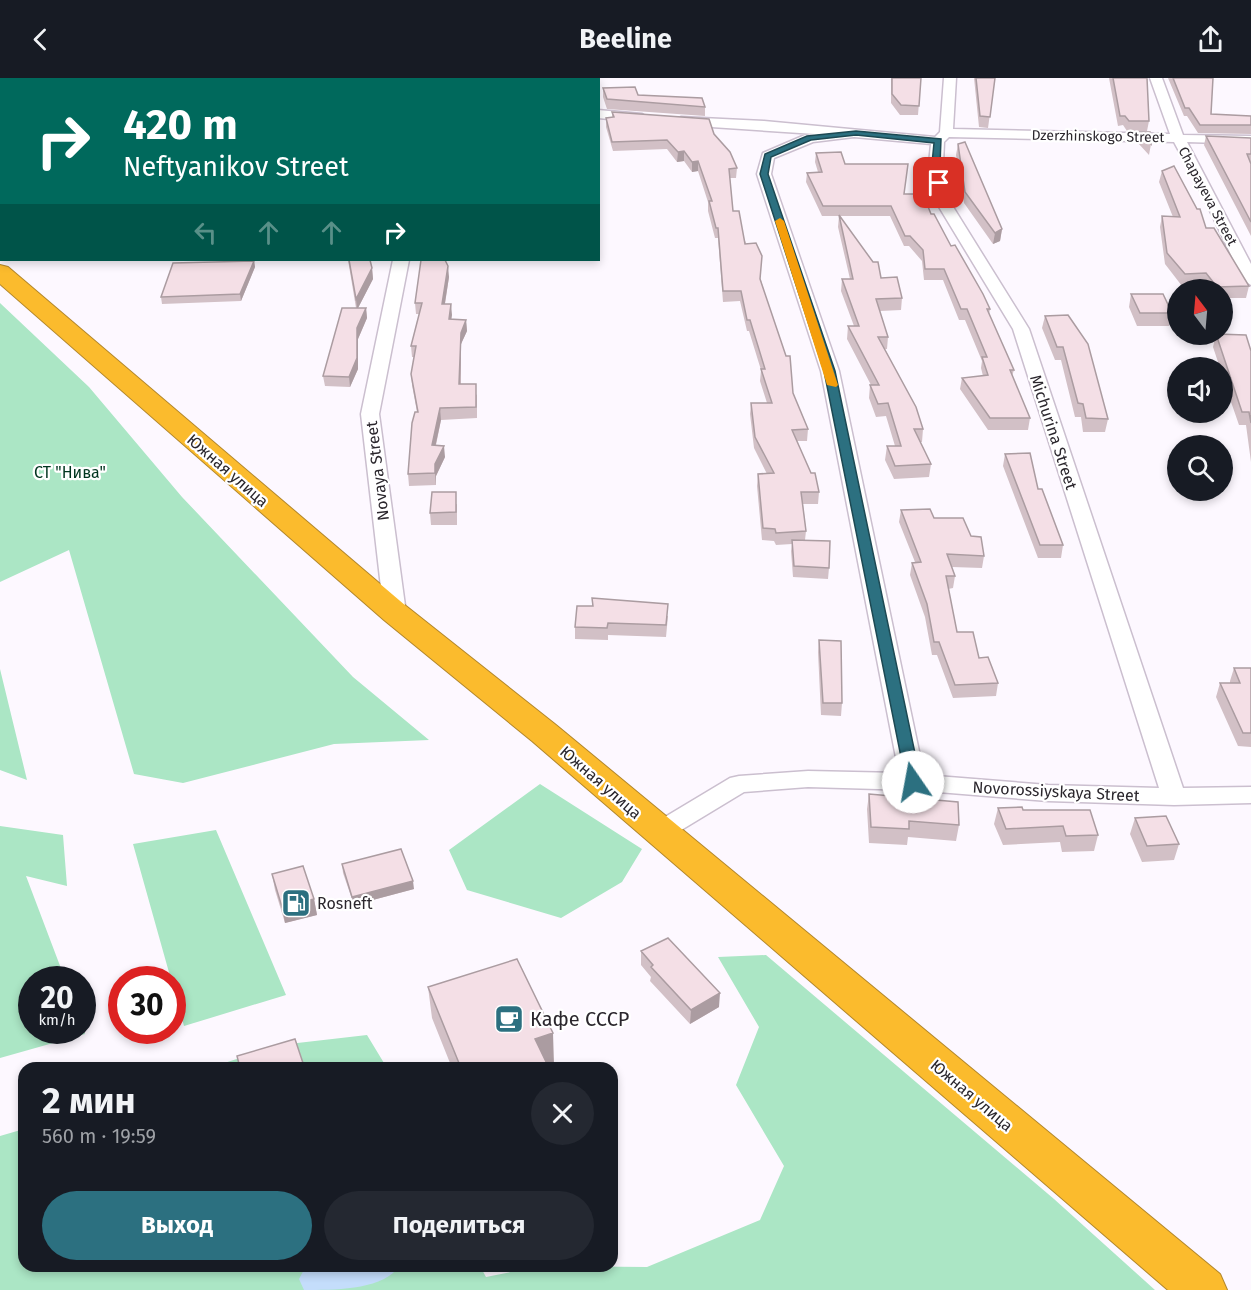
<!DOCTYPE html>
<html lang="ru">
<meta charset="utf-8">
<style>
body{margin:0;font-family:"Fira Sans",sans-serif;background:#242831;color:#f1f3f6;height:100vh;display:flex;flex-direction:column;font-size:22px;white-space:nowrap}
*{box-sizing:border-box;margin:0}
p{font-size:20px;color:#9ea1a6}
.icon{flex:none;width:33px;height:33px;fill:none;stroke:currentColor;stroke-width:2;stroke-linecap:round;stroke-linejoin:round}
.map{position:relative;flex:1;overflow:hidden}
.details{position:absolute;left:18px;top:984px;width:600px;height:210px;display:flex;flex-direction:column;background:#171b24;border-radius:18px;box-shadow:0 3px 9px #0003}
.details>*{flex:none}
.hud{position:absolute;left:0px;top:0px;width:600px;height:183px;box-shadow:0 3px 9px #0003;background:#00695c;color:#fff;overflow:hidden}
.needle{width:39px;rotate:344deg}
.controls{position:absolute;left:1167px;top:201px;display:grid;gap:12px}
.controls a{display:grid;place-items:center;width:66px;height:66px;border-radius:50%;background:#171b24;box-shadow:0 3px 9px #0003;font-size:30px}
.speed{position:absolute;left:18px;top:888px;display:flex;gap:12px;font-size:30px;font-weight:700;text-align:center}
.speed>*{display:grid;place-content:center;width:78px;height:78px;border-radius:50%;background:#171b24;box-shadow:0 3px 9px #0003;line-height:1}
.speed small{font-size:15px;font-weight:400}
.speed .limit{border:9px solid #d22;background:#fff;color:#111}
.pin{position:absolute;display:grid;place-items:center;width:51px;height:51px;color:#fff;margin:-26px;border-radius:12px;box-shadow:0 3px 9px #0006}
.me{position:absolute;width:66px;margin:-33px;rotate:348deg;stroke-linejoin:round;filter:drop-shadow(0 0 4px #0008)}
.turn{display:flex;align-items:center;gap:21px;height:126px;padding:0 24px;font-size:27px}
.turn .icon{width:78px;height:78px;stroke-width:2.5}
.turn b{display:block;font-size:42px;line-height:51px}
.lanes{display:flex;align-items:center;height:57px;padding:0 24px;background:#0003;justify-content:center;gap:30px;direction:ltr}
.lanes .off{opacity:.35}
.round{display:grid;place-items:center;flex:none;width:63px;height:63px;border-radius:32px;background:#242831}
.summary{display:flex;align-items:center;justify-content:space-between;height:102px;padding:0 24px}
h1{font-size:36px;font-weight:700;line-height:45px}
.cta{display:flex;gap:12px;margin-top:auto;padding:12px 24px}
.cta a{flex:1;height:69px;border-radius:36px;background:#2c7080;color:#fff;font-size:24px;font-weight:700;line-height:69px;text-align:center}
.cta a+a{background:#242831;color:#f1f3f6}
header{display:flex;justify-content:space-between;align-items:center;height:78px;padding:0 24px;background:#171b24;font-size:27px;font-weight:700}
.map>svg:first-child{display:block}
.green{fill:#abe6c5}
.water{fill:#c4ddfb}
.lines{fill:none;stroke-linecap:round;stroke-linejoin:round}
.street-casing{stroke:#cbbfcf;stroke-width:3}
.highway-casing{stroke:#b2872d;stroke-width:2}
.street{fill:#fff;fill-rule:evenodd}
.highway{fill:#fbbb2d;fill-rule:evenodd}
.wall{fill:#d2c0c6}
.shaded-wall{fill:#ab9ca1}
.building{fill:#f4dfe6;stroke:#ab9ca1;stroke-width:1.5}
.route{fill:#2c7080;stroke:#1d4953;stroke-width:1.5}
.slow{fill:#f59e0b}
.labels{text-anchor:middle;stroke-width:4.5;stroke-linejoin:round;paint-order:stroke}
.far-street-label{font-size:14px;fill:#2b272d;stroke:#fff}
.street-label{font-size:16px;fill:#2b272d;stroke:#fff}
.park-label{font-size:16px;fill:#00351f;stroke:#fff}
.poi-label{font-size:16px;fill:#2b272d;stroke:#fff;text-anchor:start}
.near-poi-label{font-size:20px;fill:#2b272d;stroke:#fff;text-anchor:start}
</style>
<header><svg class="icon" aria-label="back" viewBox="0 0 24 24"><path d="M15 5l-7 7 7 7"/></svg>Beeline<svg class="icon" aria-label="share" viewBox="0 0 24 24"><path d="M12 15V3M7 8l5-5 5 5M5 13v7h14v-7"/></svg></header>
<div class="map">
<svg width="1251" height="1212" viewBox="0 0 1251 1212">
<rect width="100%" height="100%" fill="#fdf8ff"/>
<path class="green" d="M0 225 89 309 182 419 353 599 429 662 334 666 183 705 134 696 69 472 0 504Z
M0 591 27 702 0 692Z
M540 706 642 771 622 804 561 840 467 812 449 772Z
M0 748 63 757 67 808 26 798 65 901 32 902V952H82L83 950 85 956 0 980Z
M216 752 286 917 184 948 133 766Z
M766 877 1054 1121 1155 1212H0V1058L24 1051V1188H480L486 1199 541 1188 647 1189 760 1142 784 1088 736 1007 759 949 718 879Z
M367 957 387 990H209L280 967Z"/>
<path class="water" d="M306 1188H399C384 1212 335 1212 304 1212L299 1201Z"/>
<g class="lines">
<g class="street-casing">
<path id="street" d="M944 0H956L953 51 1170 56 1150 0H1162L1183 57 1251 58V66L1187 64 1251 186V207L1243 202 1202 116 1174 64 949 59 944 64 943 86 950 124 1029 251 1183 710 1251 709V725L1174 727 1048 723 913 712 808 709 744 714 668 760 659 763 650 760 646 754 650 748 730 700 739 698 808 693 899 695 821 293 757 96 763 75 805 57 815 56 681 47 675 43 681 39 764 43 935 59 940 54ZM854 59 931 66 929 86 936 124 1013 251 1159 710 1048 707 924 697 839 293 771 96 774 80 813 64Z
M598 32 642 36 648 40 642 44 598 40Z
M393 182H409L379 336 406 535 403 540 395 541 387 540 384 535 361 336Z"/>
</g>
<g class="highway-casing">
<path id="highway" d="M0 187 8 189 406 528 556 647 1220 1196 1227 1212H1168L532 663 384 542 0 206Z"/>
</g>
<use href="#street" class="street"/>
<use href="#highway" class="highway"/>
</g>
<path class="wall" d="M0 0H193L184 2H129L128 1 2 2V20L0 18Z
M891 0H921L918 37H900L891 25Z
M974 0H995L988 50 979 49Z
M1109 0H1147L1149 43 1147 53H1127L1123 47 1118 48Z
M1168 0H1213L1211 36 1251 38V56L1198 55 1187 38H1184Z
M603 10 705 29V38L607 31 603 19Z
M612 34 714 56 737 90 736 100H730L733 133 761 202 793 315 808 351 807 363H797L819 414 818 426H803L806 453 805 462 829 490 828 501 793 499 791 473 792 466 776 467 774 463 762 462 757 408 758 396H767L754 370 750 336 751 325H767L760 303 761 292 749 253H747L740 223 723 224 718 160H715L708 133V124L698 93 692 94 684 83 677 84 667 71 613 73 606 49V40H612Z
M1140 54 1151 66 1149 77 1138 65Z
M1206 58 1251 60V158L1204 67Z
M958 66 1002 151 1000 163 993 166 964 125 956 77Z
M816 75 845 86 904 116 931 136 990 231 989 236 1014 292 1012 298 1030 340 1028 352H988L960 311 962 300 983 298 981 290 982 283 965 242H959L943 202H924L922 183 909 168H904L890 138H840L881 200 902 220 901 232 880 233 888 259 887 271H885L923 351 922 364H920L931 386 929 399 894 401 885 382 887 368H895L886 338 876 339 869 320 870 307H871L847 261 848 248H854L841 213 842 201H850L838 149 839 138H822L806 104 807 95 818 94 815 84Z
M1162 93 1206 150 1249 208 1246 220H1222V212H1207L1203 207 1182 208 1165 186 1160 149 1162 138 1173 139 1159 104Z
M348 182 372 190 373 201 358 230H366L367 240 358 261V291L350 309 325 308 323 298 356 230Z
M254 183 255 189 241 223 162 226 161 219Z
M449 199 445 226H451V241L466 242 467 253 461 266V306L477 317V340L441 342 436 367 445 379 436 398V407L409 408 408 396 417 334 412 307 411 296 414 279H412L411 268 419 236H416L415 225Z
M1131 216 1172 235 1169 248H1137L1129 229Z
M1045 238 1108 341 1105 354H1083L1081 339H1075L1061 282H1055L1042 250Z
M1216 256 1251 273V384L1246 347H1239L1222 298V290H1220L1213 269Z
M1005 376 1038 411 1063 467 1061 480H1038L1003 388Z
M457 426V447H431L430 435Z
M901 432 934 440 971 458 984 478 982 490 952 489 955 498 953 510 948 511 957 554 979 580 998 605 996 618 953 620 937 577H932L925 539 910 497 912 485 915 484 899 444Z
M592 520 668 538 666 559 608 557V562L575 561V549L592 528Z
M819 562 842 625 841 638 821 637 818 574Z
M1234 590H1251V669L1238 668 1216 619 1220 605H1230V603Z
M869 716 959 747 956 763 908 759 907 767 869 765 867 731Z
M998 730 1023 732 1098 757 1094 773 1062 774 1060 764 1003 767 994 746Z
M1135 740 1179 766 1174 782 1142 784 1130 756Z
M342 786 414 811 354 827 343 795Z
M272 796 314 821 317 837 285 845 275 812Z
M641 873 719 929 690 946 650 903 651 899 641 887Z
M428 909 554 987 548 989 549 990H452L432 940Z"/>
<path class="shaded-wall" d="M98 0H128V1L124 2H90Z
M156 0H193L184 2H147Z
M684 73V83L677 84 678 74Z
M698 83V93L692 94V84Z
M1002 151 1000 163 993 166 995 155Z
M254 183 255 189 241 223 240 216Z
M448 188 449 199 443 237 442 226Z
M372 190 373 201 357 232 356 221Z
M451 226 452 237 450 252 449 241Z
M366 230 367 240 358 261V291L350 309 349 299 357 250Z
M466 242 467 253 461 266 460 318 459 306 461 255Z
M440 330 441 342 433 379 432 367Z
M444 368 445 379 436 398V407L435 395V386Z
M413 803 414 811 354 827 352 819Z
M314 821 317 837 285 845 282 829Z
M720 915 719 929 690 946 691 932Z
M553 955 554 987 545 990 535 961Z
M303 985 304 990H286Z"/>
<path class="building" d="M0 0H98L90 2H2V15L0 14Z
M133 0H156L147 2H135Z
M345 0H466L467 2H346Z
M892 0H921L919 28 901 27 892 16Z
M976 0H995L990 39 980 38Z
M1113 0H1147L1149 43H1129L1125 38H1120Z
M1173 0H1213L1211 36 1251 38V47H1200L1189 30H1185Z
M635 9 638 17 702 20 705 29 607 21 603 10Z
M612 34 709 41 714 56 730 74 737 90 729 91 733 133H739L745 166 756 165 762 178 760 201 786 278H790L793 315 808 351 792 352 811 395H815L819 414H801L806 453 776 455 775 451 763 450 758 396 774 395 755 359 751 325H772L761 291H765L750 242H747L741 213H723L718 150H716L709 123H712L698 83 692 84 684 73 678 74 667 62 612 64 606 40 614 39Z
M1140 54H1150L1151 66Z
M1206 58 1251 60V76H1247L1251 86V144Z
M965 64 1002 151 995 155 965 114 958 66Z
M841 74 845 86H908L904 116H923L931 136H934L951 168 955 167 983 216 990 231H987L1014 292H1010L1030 340H990L962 300 988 297 982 279H987L967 231H961L944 191H925L923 172 910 158H905L891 128H823L807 95 822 94 816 75Z
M1174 88 1197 131H1200L1206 150H1214L1249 208 1217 209 1206 195 1185 196 1167 175 1162 138 1180 139 1162 93Z
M839 137 873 184H878L881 200 897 199 902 220 876 221 888 259H878L916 329 923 351H914L931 386 895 388 887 368H901L888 325 878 326 870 307H879L848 248H859L842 201H853Z
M349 182H370L372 190 356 221Z
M421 182H445L448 188 442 226H451L449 241 466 242 461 255 459 306H476V329L440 330 432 367 444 368 435 386V395L408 396 412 345 415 334H418L411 296 416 268H411L422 225H415Z
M254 183 240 216 161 219 173 185Z
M1131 216H1163L1172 235H1140Z
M342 230H366L357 250V280L349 299 323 298Z
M1068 237 1088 266 1108 341 1086 340 1083 326 1078 325 1063 269H1057L1045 238Z
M1216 256 1246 257 1251 273V345L1249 334H1242Z
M1030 375 1038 411H1042L1063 467H1040L1005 376Z
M432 414H456V434L430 435Z
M930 431 934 440H963L971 458 981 459 984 478 947 476 955 498H946L957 554H973L979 580 988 579 998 605 955 607 939 564H934L927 526 912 485 921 484 901 432Z
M792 462 830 463 829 490 794 488Z
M592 520 668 526 666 547 608 545 607 550 575 549 577 528H593Z
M819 562 841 563 842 625H823Z
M1234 590H1251V655H1243L1220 605H1240Z
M869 716 958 724 959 747 909 743V751L871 749Z
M1022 729 1023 732H1090L1098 757 1066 758 1063 748 1006 751 998 730Z
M1166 738 1179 766 1147 768 1135 740Z
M401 771 413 803 352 819 342 786Z
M303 788 314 821 282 829 272 796Z
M668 860 720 915 691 932 651 889 653 887 641 873Z
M517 881 553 955 535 961 549 990H461L428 909Z
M295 961 303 985 286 990H240L237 978Z"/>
<path class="route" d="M856 53 941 61 940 86 944 105 939 107 935 105 932 86 934 65 856 57 811 62 771 79 768 96 835 293 921 704 913 709 906 704 824 293 760 96 765 76 807 58Z"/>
<path class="slow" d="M780 140 784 143 838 307 836 309 827 307 775 143Z"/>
<defs>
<g id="fuel-square" transform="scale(1.5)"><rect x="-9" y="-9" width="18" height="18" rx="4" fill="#2c7080" stroke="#fff"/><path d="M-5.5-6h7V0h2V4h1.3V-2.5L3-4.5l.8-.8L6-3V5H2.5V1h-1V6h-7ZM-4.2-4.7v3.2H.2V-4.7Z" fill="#fff"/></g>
<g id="cafe-square" transform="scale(1.5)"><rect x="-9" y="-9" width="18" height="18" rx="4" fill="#2c7080" stroke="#fff"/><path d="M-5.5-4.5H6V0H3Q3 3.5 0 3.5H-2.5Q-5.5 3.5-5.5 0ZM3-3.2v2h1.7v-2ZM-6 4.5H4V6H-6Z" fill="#fff"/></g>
</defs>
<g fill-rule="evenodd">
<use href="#fuel-square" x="296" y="825"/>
<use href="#cafe-square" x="509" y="941"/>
</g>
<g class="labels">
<g class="far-street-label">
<text transform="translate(1098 58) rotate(1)" y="5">Dzerzhinskogo Street</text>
<text transform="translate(1208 118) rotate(62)" y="5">Chapayeva Street</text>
</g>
<g class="street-label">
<text transform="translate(1054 354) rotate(72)" y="6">Michurina Street</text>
<text transform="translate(228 392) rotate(41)" y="6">Южная улица</text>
<text transform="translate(377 393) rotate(-97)" y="6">Novaya Street</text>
<text transform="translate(601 704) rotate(41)" y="6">Южная улица</text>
<text transform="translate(1056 713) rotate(3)" y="6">Novorossiyskaya Street</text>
<text transform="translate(972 1017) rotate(40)" y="6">Южная улица</text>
</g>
<g class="park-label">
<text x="70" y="400">СТ "Нива"</text>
</g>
<g class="poi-label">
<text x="317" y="831">Rosneft</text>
</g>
<g class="near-poi-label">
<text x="530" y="948">Кафе СССР</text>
</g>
</g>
</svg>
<div class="controls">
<a><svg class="needle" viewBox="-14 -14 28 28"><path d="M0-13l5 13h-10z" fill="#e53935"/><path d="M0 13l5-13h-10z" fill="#9ea1a6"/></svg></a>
<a><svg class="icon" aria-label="sound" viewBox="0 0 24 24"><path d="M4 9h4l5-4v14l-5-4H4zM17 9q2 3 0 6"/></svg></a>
<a><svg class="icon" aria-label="search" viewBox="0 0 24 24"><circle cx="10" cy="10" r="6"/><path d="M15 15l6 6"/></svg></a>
</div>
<div class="speed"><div>20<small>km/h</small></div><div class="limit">30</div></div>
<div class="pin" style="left:939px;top:105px;background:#d93025"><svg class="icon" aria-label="arrive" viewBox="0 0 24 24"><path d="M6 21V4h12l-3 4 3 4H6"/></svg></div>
<svg class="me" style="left:913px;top:704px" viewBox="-20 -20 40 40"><circle r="19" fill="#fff"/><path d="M0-13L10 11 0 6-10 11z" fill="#2c7080"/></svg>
<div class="hud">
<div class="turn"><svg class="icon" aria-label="right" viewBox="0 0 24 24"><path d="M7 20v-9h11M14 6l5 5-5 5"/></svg><div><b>420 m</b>Neftyanikov Street</div></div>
<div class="lanes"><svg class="icon off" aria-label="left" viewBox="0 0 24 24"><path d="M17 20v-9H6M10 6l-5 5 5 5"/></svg><svg class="icon off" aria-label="ahead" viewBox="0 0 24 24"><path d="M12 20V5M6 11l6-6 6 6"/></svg><svg class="icon off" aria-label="ahead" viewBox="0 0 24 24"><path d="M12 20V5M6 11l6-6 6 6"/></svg><svg class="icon" aria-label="right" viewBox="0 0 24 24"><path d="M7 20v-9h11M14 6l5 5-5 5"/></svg></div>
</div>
<section class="details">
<div class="summary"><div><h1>2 мин</h1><p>560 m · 19:59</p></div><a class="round"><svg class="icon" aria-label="close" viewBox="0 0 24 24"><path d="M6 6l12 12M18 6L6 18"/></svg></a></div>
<div class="cta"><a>Выход</a><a>Поделиться</a></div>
</section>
</div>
